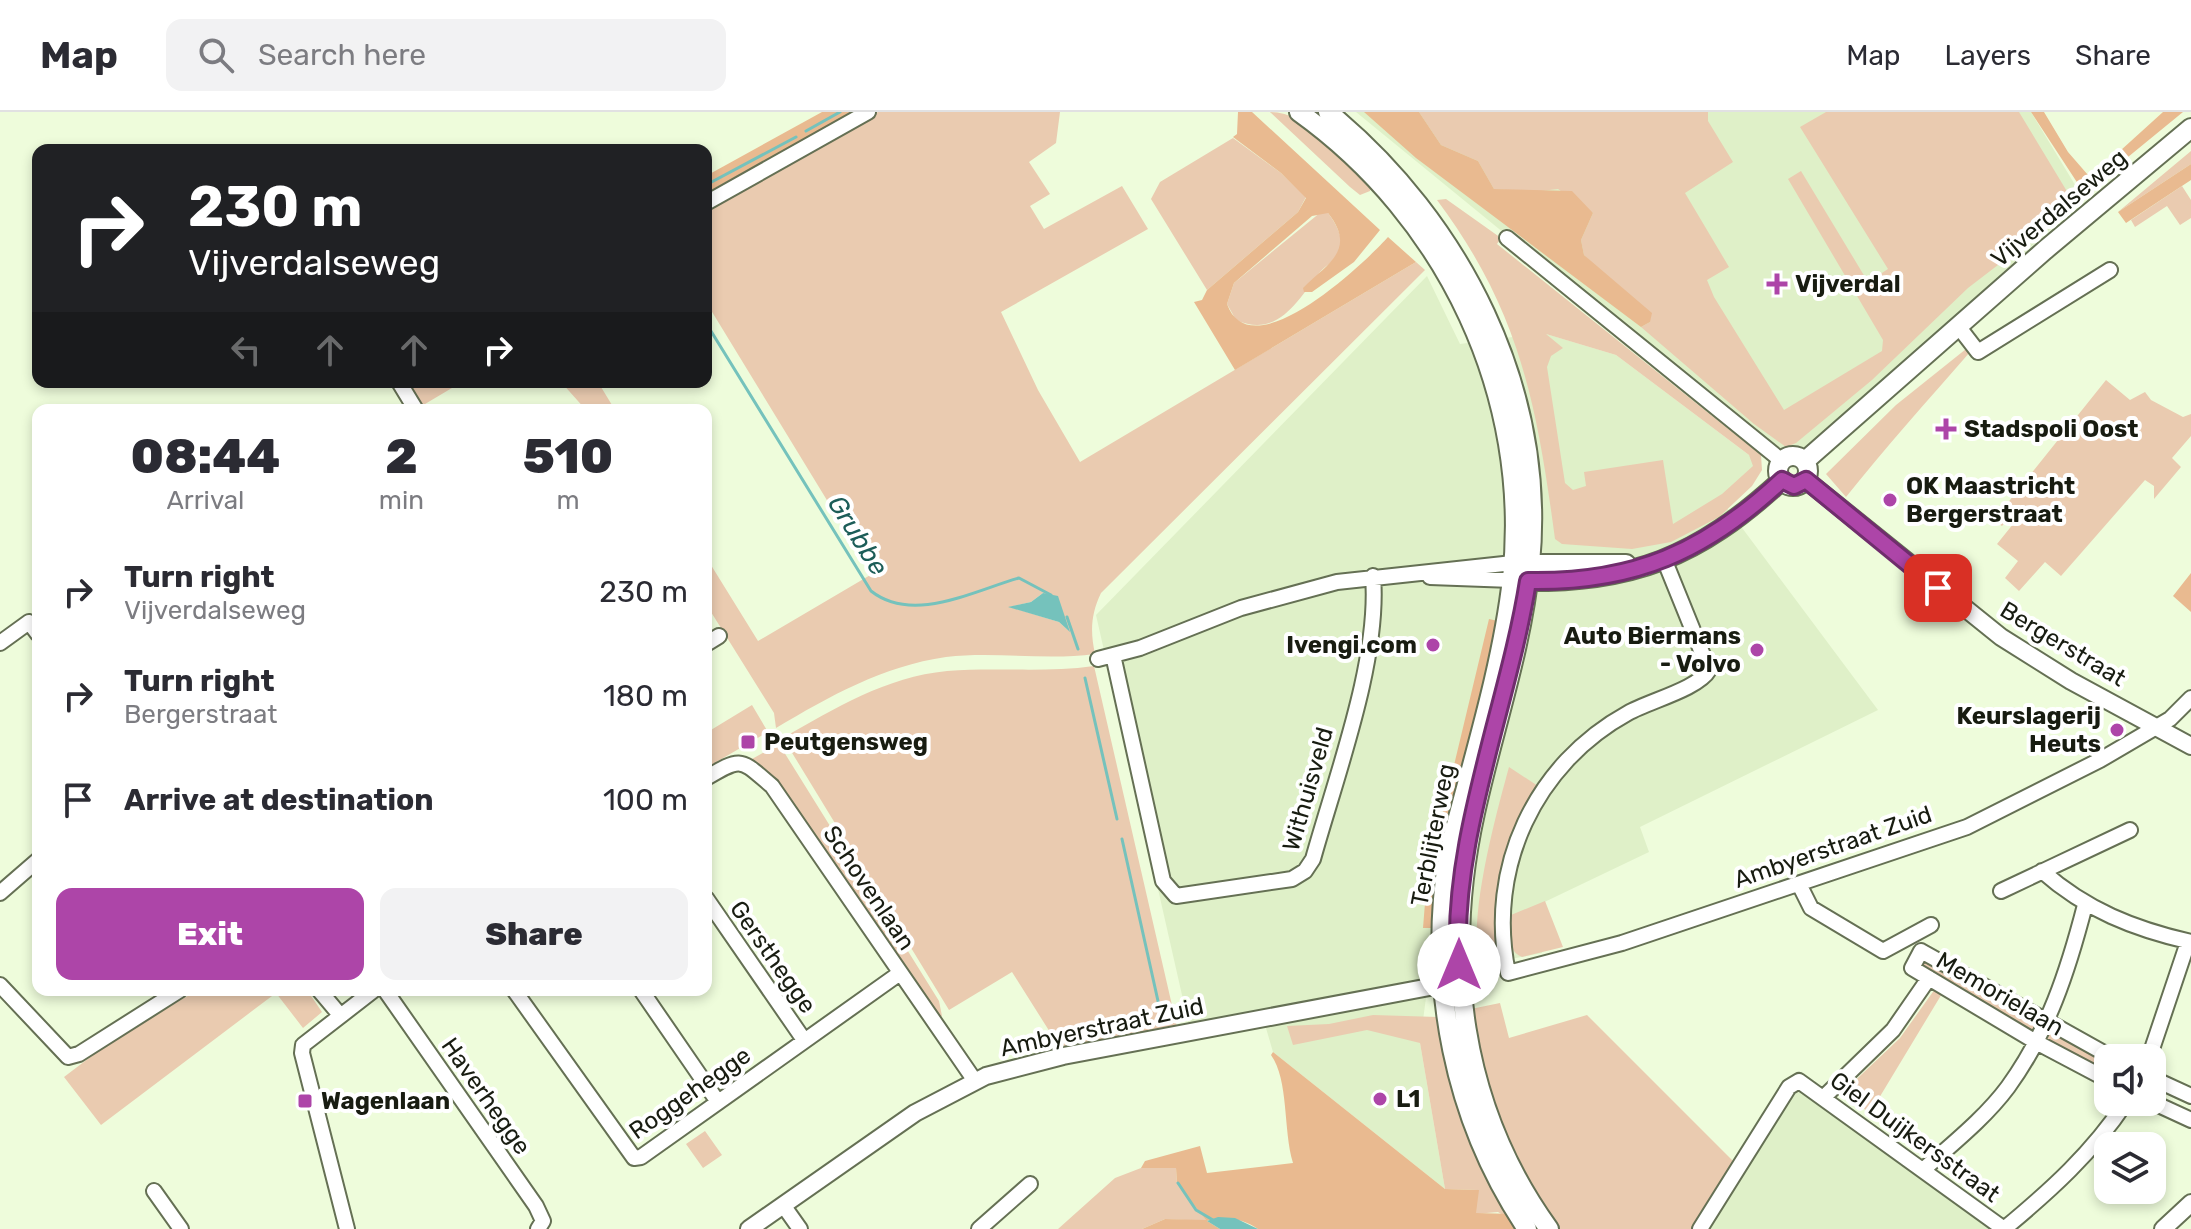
<!DOCTYPE html>
<style>
body{margin:0;font-family:Rubik,sans-serif;background:#f2f2f3;color:#2b2b33;height:100vh;display:flex;flex-direction:column;font-size:30px;white-space:nowrap}
*{box-sizing:border-box;margin:0}
p{font-size:26px;color:#7c7c81}
.icon{flex:none;width:44px;height:44px;fill:none;stroke:currentColor;stroke-width:2;stroke-linecap:round;stroke-linejoin:round}
.map{position:relative;flex:1;overflow:hidden}
.details{position:absolute;left:32px;top:292px;width:680px;height:592px;display:flex;flex-direction:column;background:#fff;border-radius:16px;box-shadow:0 4px 12px #0003}
.details>*{flex:none}
.top-card{position:absolute;left:32px;top:32px;width:680px;height:244px;border-radius:16px;box-shadow:0 4px 12px #0003;background:#202124;color:#fff;overflow:hidden}
.buttons{position:absolute;left:2094px;top:932px;display:grid;gap:16px}
.buttons a{display:grid;place-items:center;width:72px;height:72px;border-radius:16px;background:#fff;box-shadow:0 4px 12px #0003;font-size:40px}
.pin{position:absolute;display:grid;place-items:center;width:68px;height:68px;color:#fff;margin:-34px;border-radius:16px;box-shadow:0 4px 12px #0006}
.me{position:absolute;width:88px;margin:-44px;rotate:0deg;stroke-linejoin:round;filter:drop-shadow(0 0 6px #0008)}
.turn{display:flex;align-items:center;gap:28px;height:168px;padding:0 24px;font-size:36px}
.turn .icon{width:104px;height:104px;stroke-width:2.5}
.turn b{display:block;font-size:56px;line-height:68px}
.lanes{display:flex;align-items:center;height:76px;padding:0 24px;background:#0003;justify-content:center;gap:40px;direction:ltr}
.lanes .off{opacity:.35}
.eta{display:flex;justify-content:space-evenly;align-items:center;height:136px;text-align:center}
.eta b{font-size:48px;font-weight:800;line-height:56px}
.button{display:flex;gap:16px;margin-top:auto;padding:16px 24px}
.button a{flex:1;height:92px;border-radius:16px;background:#ad45a8;color:#fff;font-size:32px;font-weight:800;line-height:92px;text-align:center}
.button a+a{background:#f2f2f3;color:#2b2b33}
ul{padding:0;list-style:none}
li{display:flex;align-items:center;gap:24px;height:104px;padding:0 24px}
li div{flex:1}
li b{display:block;font-size:30px}
li em{font-style:normal}
header{display:flex;align-items:center;gap:48px;box-sizing:border-box;height:112px;padding:0 40px;background:#fff;border-bottom:2px solid #e1e1e2}
header strong{font-size:38px}
nav{display:flex;gap:44px;margin-inline-start:auto;font-size:28px}
.search{width:560px;height:72px;background:#f2f2f3;display:flex;align-items:center;gap:20px;box-sizing:border-box;padding:0 28px;border-radius:16px;color:#7c7c81;font-size:30px}
.map>svg:first-child{display:block}
.built{fill:#dff0c8}
.green{fill:#eacbb0;fill-rule:evenodd}
.forest{fill:#e9ba90}
.water{fill:#75c2bc}
.lines{fill:none;stroke-linecap:round;stroke-linejoin:round}
.stream{stroke:#75c2bc;stroke-width:3}
.minor-casing{stroke:#657054;stroke-width:18}
.tertiary-casing{stroke:#657054;stroke-width:20}
.secondary-casing{stroke:#657054;stroke-width:22}
.minor{stroke:#fff;stroke-width:14}
.tertiary{stroke:#fff;stroke-width:16}
.secondary{stroke:#fff;stroke-width:18}
.route-casing{stroke:#702d6d;stroke-width:20}
.route{stroke:#ad45a8;stroke-width:14}
.poi-dot{fill:#ad45a8;stroke:#fff;stroke-width:3}
.labels{text-anchor:middle;stroke-width:8;stroke-linejoin:round;paint-order:stroke}
.street-label{font-size:24px;fill:#181c11;stroke:#fff}
.poi-label{font-size:24px;font-weight:bold;fill:#181c11;stroke:#fff;text-anchor:start}
.water-label{font-size:26px;font-style:italic;fill:#1c5d58;stroke:#fff}
</style>
<header>
<strong>Map</strong>
<div class="search"><svg class="icon" aria-label="search" viewBox="0 0 24 24"><circle cx="10" cy="10" r="6"/><path d="M15 15l6 6"/></svg>Search here</div>
<nav><a>Map</a><a>Layers</a><a>Share</a></nav>
</header>
<div class="map">
<svg width="2191" height="1117" viewBox="0 0 2191 1117">
<rect width="100%" height="100%" fill="#eefcdb"/>
<path class="built" d="M1356 0H2031L2083 86 1794 358Z
M1427 164 1460 232 1543 221 1616 243 1749 343 1760 357 1725 393 1878 598 1640 715 1649 740 1534 795 1542 841 1429 863 1420 931 1445 1077 1273 940 1261 899 1189 914 1096 503Z
M1797 974 1996 1117H1704Z"/>
<path class="green" d="M878 0H1060L1056 31 1029 50 1050 82 1030 94 1044 117 1122 74 1148 117 1001 200 1038 278 1080 350 1416 150 1425 158 1101 481C1091 502 1090 519 1095 542 1045 549 996 539 946 545 883 554 830 584 776 616L774 601 706 492V445L758 529 872 462 706 190V96ZM1043 481 1069 519 1059 510 1010 495 1031 490Z
M1270 0C1309 0 1344 47 1371 73L1370 79 1360 83 1350 75Z
M1419 0H1708V9L1733 50 1685 81 1729 155 1707 168 1714 185 1784 298 1882 239 1883 228 1788 67 1801 59 1868 170 1888 157 1800 15 1826 0H2019L2071 86 2070 96 2054 110 1968 176 1872 268 1796 331 1786 335 1754 312 1641 215 1650 210 1584 143 1581 128 1593 101 1558 77 1532 80 1494 77 1478 49 1441 33Z
M1233 26 1281 61 1306 85 1298 100 1207 178 1151 87 1160 70Z
M2191 39V52L2118 100Z
M2182 74 2191 88V106L2180 113 2167 94 2135 115 2131 108Z
M1446 87 1501 126 1497 132 1761 343 1762 358 1752 374 1719 405 1671 430 1632 437 1562 432 1555 427C1537 293 1520 199 1437 88ZM1546 222 1616 243 1749 343 1753 354 1722 382 1673 412 1663 348 1584 360 1586 374 1573 378 1565 371 1547 255 1551 244 1563 236Z
M1321 100 1328 101C1335 110 1343 124 1341 136 1338 147 1327 152 1320 160 1298 188 1278 227 1236 208L1227 192 1234 171Z
M1966 237 1970 240C1928 288 1886 335 1846 385L1826 362 1896 293Z
M2106 268 2130 288 2145 280 2151 288 2183 305 2191 302V324L2172 346 2181 355 2154 387V374L2145 368 2061 464 2045 450 2019 479 2005 466 2018 449 1997 432 2022 401 2017 397 2002 414 1994 408Z
M406 270H462L420 295Z
M561 270H598L615 298H586Z
M1094 554 1177 915 1060 936 1012 860 949 898 783 626C835 596 886 565 947 559 996 555 1045 561 1094 554Z
M752 593 768 620 706 656V621Z
M779 632 939 889 942 904 939 906 778 674 752 647Z
M1509 655 1538 674C1504 728 1488 791 1498 854L1482 857C1464 817 1497 699 1509 655Z
M1545 789 1563 835 1522 845C1505 838 1511 818 1511 803Z
M1924 845 2040 911 2033 924 1920 857V848Z
M1935 877 1943 880 1870 1001 1842 981 1900 926Z
M198 878H307L322 900 303 916 276 881 101 1013 64 965 118 924Z
M1500 891 1509 926 1587 903 1733 1049 1693 1117H1553L1503 1029 1466 898Z
M1373 903 1438 905 1525 1117 1498 1100 1475 1102 1478 1078 1445 1077 1420 931 1367 918 1293 933 1287 914 1329 912Z
M2051 916 2108 947V964L2043 930Z
M705 1019 722 1043 703 1056 686 1032Z
M1141 1056H1176L1177 1072 1207 1109 1165 1107 1142 1117H1058L1115 1066Z"/>
<path class="forest" d="M822 0H853L706 81V64Z
M1238 0H1252L1380 118 1354 150 1312 180H1304L1303 176C1328 151 1357 138 1328 101L1312 104 1234 171 1227 192C1251 259 1365 151 1388 125L1416 150 1235 258 1194 190 1202 188 1207 178 1298 100 1306 86 1281 61 1233 25 1237 22Z
M1364 0H1419L1441 33 1478 49 1494 77 1572 79 1593 101 1581 128 1584 143 1652 201 1650 210 1641 215 1416 46Z
M2031 0H2044L2068 40 2088 63 2099 58 2163 0H2183L2084 81Z
M2191 52V68L2126 111 2118 100Z
M2191 461V500L2173 484Z
M1489 507 1498 509 1436 768 1432 816H1423L1427 766Z
M1273 940 1445 1077 1479 1078 1476 1101 1514 1102 1522 1117H1258C1245 1107 1222 1103 1207 1109L1220 1117H1142L1165 1107 1206 1108 1177 1072 1176 1056H1141L1145 1049 1200 1034 1207 1061 1293 1051C1283 1018 1289 968 1271 943Z"/>
<path class="water" d="M1043 481 1058 484 1070 520 1059 510 1008 495 1031 490Z
M1218 1105 1235 1106 1258 1117H1220L1207 1109Z"/>
<g class="lines">
<path class="stream" d="M806 19 840 0
M706 73 796 25
M706 211 871 479C913 512 973 479 1019 466L1051 483
M1067 505 1078 537
M1085 566 1117 707
M1122 727 1160 898
M1120 918 1144 914
M1178 1071 1196 1098 1213 1108"/>
<g class="minor-casing">
<path id="minor" d="M706 91 868 0
M1507 126 1782 349
M1958 214 1978 240 2110 158
M399 270 416 298
M1664 447 1709 558C1698 577 1649 589 1628 601 1535 652 1486 756 1508 861L1622 831 1967 715 2100 648 2170 607 2191 586
M1430 465 1512 468
M0 531 29 510 38 522
M706 532 719 524
M1113 543 1163 769 1176 784 1292 767 1305 759 1313 747C1336 664 1380 548 1373 464
M1098 547 1140 536 1241 496 1337 470 1513 451
M706 666C743 644 740 647 772 674L975 969
M2042 759C2086 798 2134 817 2191 830
M1799 772 1811 796 1883 839 1931 813
M2001 779 2130 718
M0 781 38 748
M706 786 804 928
M0 873 68 945 79 942 180 878
M319 878 340 903
M385 878 536 1094 543 1109 538 1117
M514 878 634 1046 641 1045 900 861
M641 878 718 990
M2149 946 2188 830
M2152 966 2191 984
M2108 968 2036 930 1912 856 1921 839 2113 946
M1823 986 1893 918 1929 866
M2152 990 2191 1008
M1923 1058C1952 1032 1985 1006 2008 975 2048 920 2068 859 2085 793
M154 1079 181 1117
M783 1093 800 1117
M347 1117 302 941 303 933 374 878
M979 1117 1030 1072
M1700 1117 1789 975 1799 969 2004 1117
M2004 1117C2051 1078 2092 1041 2126 990"/>
</g>
<g class="tertiary-casing">
<path id="tertiary" d="M1806 368 2001 525 2071 569 2191 634
M749 1117 915 1001 986 964 1063 944 1456 870
M2163 1117 2191 1091"/>
</g>
<g class="secondary-casing">
<path id="secondary" d="M1299 0C1447 106 1532 284 1512 467 1502 557 1470 656 1448 744 1428 874 1453 1007 1527 1117
M1328 0C1461 109 1547 277 1530 452 1522 537 1493 618 1475 701 1443 846 1460 994 1549 1117
M1778 359a15 15 0 1 1 30 0a15 15 0 1 1-30 0Z
M1805 349 2045 138 2191 16
M1520 452H1626
M1518 469C1633 471 1697 446 1782 368"/>
</g>
<use href="#minor" class="minor"/>
<use href="#tertiary" class="tertiary"/>
<use href="#secondary" class="secondary"/>
</g>
<g class="lines">
<g class="route-casing">
<path id="route" d="M1459 853C1449 732 1509 591 1528 469 1634 471 1705 440 1782 368L1794 374 1806 368 1938 476"/>
</g>
<use href="#route" class="route"/>
</g>
<g class="poi-dot">
<path d="M1773 160h8v8h8v8h-8v8h-8v-8h-8v-8h8z"/>
<path d="M1942 305h8v8h8v8h-8v8h-8v-8h-8v-8h8z"/>
<circle cx="1890" cy="388" r="8"/>
<circle cx="1433" cy="533" r="8"/>
<circle cx="1757" cy="538" r="8"/>
<circle cx="2117" cy="618" r="8"/>
<rect x="740" y="622" width="16" height="16" rx="4"/>
<circle cx="1380" cy="987" r="8"/>
<rect x="297" y="981" width="16" height="16" rx="4"/>
</g>
<g class="labels">
<g class="street-label">
<text transform="translate(2059 96) rotate(-40)" y="8">Vijverdalseweg</text>
<text transform="translate(2063 532) rotate(31)" y="8">Bergerstraat</text>
<text transform="translate(1308 677) rotate(-74)" y="8">Withuisveld</text>
<text transform="translate(1433 723) rotate(-79)" y="8">Terblijterweg</text>
<text transform="translate(1833 735) rotate(-19)" y="8">Ambyerstraat Zuid</text>
<text transform="translate(869 776) rotate(56)" y="8">Schovenlaan</text>
<text transform="translate(773 845) rotate(55)" y="8">Gersthegge</text>
<text transform="translate(2000 882) rotate(30)" y="8">Memorielaan</text>
<text transform="translate(1102 915) rotate(-12)" y="8">Ambyerstraat Zuid</text>
<text transform="translate(690 981) rotate(-35)" y="8">Roggehegge</text>
<text transform="translate(486 984) rotate(55)" y="8">Haverhegge</text>
<text transform="translate(1915 1025) rotate(36)" y="8">Giel Duijkersstraat</text>
</g>
<g class="poi-label">
<text x="1795" y="180">Vijverdal</text>
<text x="1964" y="325">Stadspoli Oost</text>
<text x="1906" y="382">OK Maastricht<tspan x="1906" dy="28">Bergerstraat</tspan></text>
<text x="1741" y="532" text-anchor="end">Auto Biermans<tspan x="1741" dy="28">- Volvo</tspan></text>
<text x="1417" y="541" text-anchor="end">Ivengi.com</text>
<text x="2101" y="612" text-anchor="end">Keurslagerij<tspan x="2101" dy="28">Heuts</tspan></text>
<text x="764" y="638">Peutgensweg</text>
<text x="1396" y="995">L1</text>
<text x="321" y="997">Wagenlaan</text>
</g>
<g class="water-label">
<text transform="translate(858 423) rotate(58)" y="9">Grubbe</text>
</g>
</g>
</svg>
<div class="buttons">
<a><svg class="icon" aria-label="sound" viewBox="0 0 24 24"><path d="M4 9h4l5-4v14l-5-4H4zM17 9q2 3 0 6"/></svg></a>
<a><svg class="icon" aria-label="layers" viewBox="0 0 24 24"><path d="M12 4l9 5-9 5-9-5zM3 14l9 5 9-5"/></svg></a>
</div>
<div class="pin" style="left:1938px;top:476px;background:#d93025"><svg class="icon" aria-label="arrive" viewBox="0 0 24 24"><path d="M6 21V4h12l-3 4 3 4H6"/></svg></div>
<svg class="me" style="left:1459px;top:853px" viewBox="-20 -20 40 40"><circle r="19" fill="#fff"/><path d="M0-13L10 11 0 6-10 11z" fill="#ad45a8"/></svg>
<div class="top-card">
<div class="turn"><svg class="icon" aria-label="right" viewBox="0 0 24 24"><path d="M7 20v-9h11M14 6l5 5-5 5"/></svg><div><b>230 m</b>Vijverdalseweg</div></div>
<div class="lanes"><svg class="icon off" aria-label="left" viewBox="0 0 24 24"><path d="M17 20v-9H6M10 6l-5 5 5 5"/></svg><svg class="icon off" aria-label="ahead" viewBox="0 0 24 24"><path d="M12 20V5M6 11l6-6 6 6"/></svg><svg class="icon off" aria-label="ahead" viewBox="0 0 24 24"><path d="M12 20V5M6 11l6-6 6 6"/></svg><svg class="icon" aria-label="right" viewBox="0 0 24 24"><path d="M7 20v-9h11M14 6l5 5-5 5"/></svg></div>
</div>
<section class="details">
<div class="eta">
<div><b>08:44</b><p>Arrival</p></div>
<div><b>2</b><p>min</p></div>
<div><b>510</b><p>m</p></div>
</div>
<ul>
<li><svg class="icon" aria-label="right" viewBox="0 0 24 24"><path d="M7 20v-9h11M14 6l5 5-5 5"/></svg><div><b>Turn right</b><p>Vijverdalseweg</p></div><em>230 m</em></li>
<li><svg class="icon" aria-label="right" viewBox="0 0 24 24"><path d="M7 20v-9h11M14 6l5 5-5 5"/></svg><div><b>Turn right</b><p>Bergerstraat</p></div><em>180 m</em></li>
<li><svg class="icon" aria-label="arrive" viewBox="0 0 24 24"><path d="M6 21V4h12l-3 4 3 4H6"/></svg><div><b>Arrive at destination</b></div><em>100 m</em></li>
</ul>
<div class="button"><a>Exit</a><a>Share</a></div>
</section>
</div>
